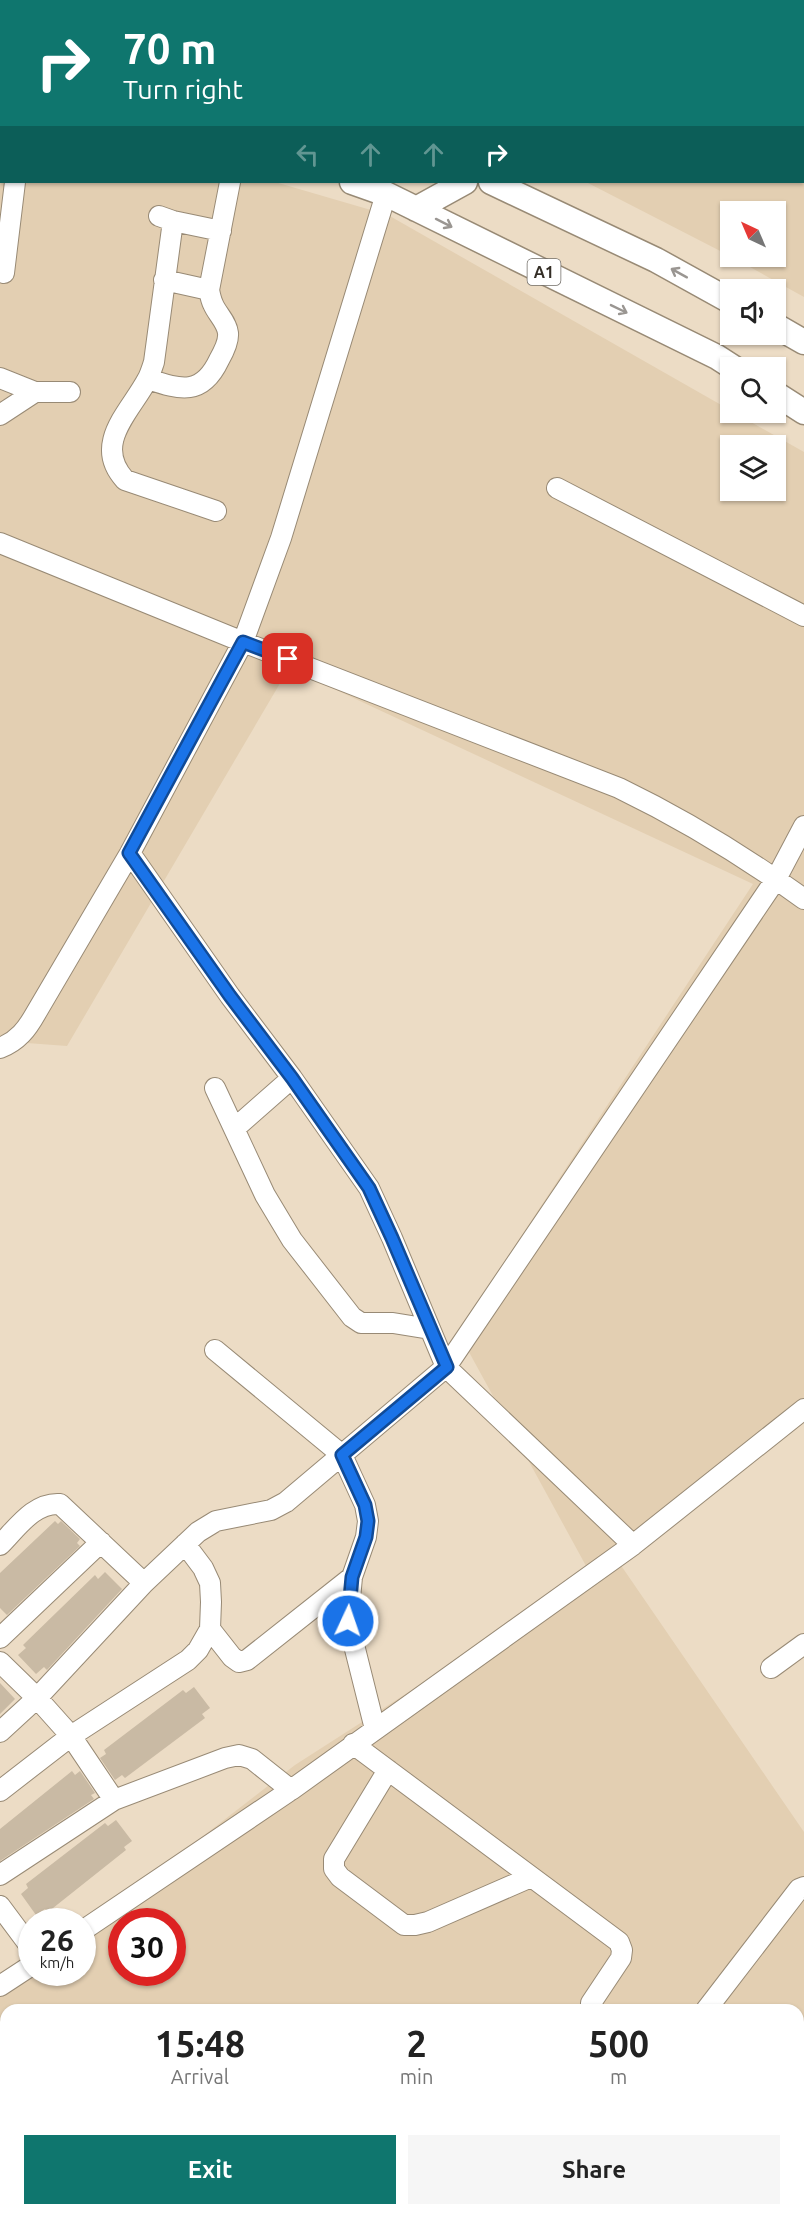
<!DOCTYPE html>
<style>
body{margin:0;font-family:Ubuntu,sans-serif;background:#f6f6f6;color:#222;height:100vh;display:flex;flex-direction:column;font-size:22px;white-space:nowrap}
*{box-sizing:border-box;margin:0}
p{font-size:20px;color:#767676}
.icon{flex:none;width:33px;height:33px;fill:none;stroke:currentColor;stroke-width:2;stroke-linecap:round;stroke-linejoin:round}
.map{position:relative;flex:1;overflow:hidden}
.panel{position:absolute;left:0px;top:2004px;width:804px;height:212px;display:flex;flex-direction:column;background:#fff;border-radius:18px 18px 0 0;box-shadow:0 2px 4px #0004}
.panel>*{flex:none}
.banner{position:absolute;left:0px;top:0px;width:804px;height:183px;box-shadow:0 2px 4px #0004;background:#0f766e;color:#fff;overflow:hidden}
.needle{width:39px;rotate:316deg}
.controls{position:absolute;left:720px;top:201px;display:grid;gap:12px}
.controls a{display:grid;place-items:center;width:66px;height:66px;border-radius:0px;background:#fff;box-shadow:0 2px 4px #0004;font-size:30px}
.speed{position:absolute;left:18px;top:1908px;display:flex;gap:12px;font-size:30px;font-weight:700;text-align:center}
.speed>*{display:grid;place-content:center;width:78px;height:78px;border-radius:50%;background:#fff;box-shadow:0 2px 4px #0004;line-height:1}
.speed small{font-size:15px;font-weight:400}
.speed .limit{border:9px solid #d22;background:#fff;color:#111}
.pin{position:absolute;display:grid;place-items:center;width:51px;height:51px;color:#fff;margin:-26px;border-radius:12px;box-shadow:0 3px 9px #0006}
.me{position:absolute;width:66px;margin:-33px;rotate:3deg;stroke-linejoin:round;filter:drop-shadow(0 0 4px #0008)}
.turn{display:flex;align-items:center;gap:21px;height:126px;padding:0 24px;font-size:27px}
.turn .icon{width:78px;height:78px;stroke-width:2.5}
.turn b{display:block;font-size:42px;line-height:51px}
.lanes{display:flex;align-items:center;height:57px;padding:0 24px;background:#0003;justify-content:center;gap:30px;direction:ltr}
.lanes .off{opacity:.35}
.eta{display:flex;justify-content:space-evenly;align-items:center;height:102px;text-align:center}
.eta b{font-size:36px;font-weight:700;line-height:42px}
.primary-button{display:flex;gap:12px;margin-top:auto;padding:12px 24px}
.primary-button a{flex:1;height:69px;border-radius:0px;background:#0f766e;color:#fff;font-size:24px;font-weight:700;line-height:69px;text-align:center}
.primary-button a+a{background:#f6f6f6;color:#222}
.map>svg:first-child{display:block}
.built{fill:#e3cfb2;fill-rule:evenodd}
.building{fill:#c9baa4}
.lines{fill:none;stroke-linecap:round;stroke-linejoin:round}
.minor-casing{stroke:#988a75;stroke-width:22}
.major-casing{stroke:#988a75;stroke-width:27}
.minor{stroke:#fff;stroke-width:20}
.major{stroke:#fff;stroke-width:24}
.oneway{stroke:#9a9692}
.route-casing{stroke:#114b97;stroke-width:15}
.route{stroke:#1a73e8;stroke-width:10}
.labels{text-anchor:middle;stroke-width:4.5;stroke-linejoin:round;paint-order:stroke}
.shield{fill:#fff;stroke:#716d67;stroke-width:1.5}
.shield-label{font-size:16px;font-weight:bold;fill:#342e26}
</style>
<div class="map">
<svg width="804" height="2215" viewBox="0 0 804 2215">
<rect width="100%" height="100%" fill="#ecdcc5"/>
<path class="built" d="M601 0H804V297L732 257 776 256V212H730V256L586 182H802V2L600 1Z
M0 99 2 182H275L388 215 730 410V412L735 413 804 452V1421L620 1564 804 1832V2030L798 2037V2010H6V2210H653L648 2215H0V1993L32 1972H82L83 1929 295 1765 591 1575 458 1332 753 884 289 668 67 1046 0 1041ZM730 446H776V490H730ZM122 1922H172V1972H122Z"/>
<path class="building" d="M55 1521 58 1524 61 1521 80 1539 77 1543 80 1546 7 1615 0 1608V1573Z
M105 1572 122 1589 47 1670 44 1667 36 1674 18 1655 26 1648 23 1645 95 1575 98 1579Z
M0 1683 15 1699 0 1714Z
M194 1687 210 1708 202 1714 205 1718 125 1778 122 1775 115 1780 100 1758 106 1754 104 1750 183 1690 186 1693Z
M72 1771 75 1775 80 1771 95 1793 91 1795 94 1799 0 1861V1829Z
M116 1820 132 1841 124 1847 126 1850 48 1912 45 1909 36 1915 21 1894 28 1888 26 1884 105 1823 108 1826Z"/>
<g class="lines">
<g class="minor-casing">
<path id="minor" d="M802 124 804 125
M159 216 173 221 221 231
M173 221 154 362C152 368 150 375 147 380 130 412 92 444 125 480L216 511
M4 273 15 182
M164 280 209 290
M0 378 35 392H70
M148 379C181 390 202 396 219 360 223 353 229 342 228 333 227 322 217 314 213 304 211 300 210 295 209 290L230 182
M0 415 35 392
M557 488 804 616
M0 543 243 642 619 788C681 818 748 859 804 899
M0 1048C18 1041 27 1029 36 1013L130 853 243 642 281 538 386 194
M215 1088 265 1195 292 1240 352 1317 361 1323H393L430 1329
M234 1129 292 1078
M215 1350 342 1455 365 1505 368 1521 366 1537 352 1577 348 1621 375 1729
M0 1545C17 1528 34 1502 60 1504L144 1583
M633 1545 446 1367 776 879 804 826
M210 1629 232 1657 239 1662 247 1660 352 1577
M0 1638 101 1542
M0 1662 37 1698 0 1732
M771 1668 804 1644
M353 1744 619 1942 622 1950 621 1958 591 2003
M388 1770 334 1859V1869L340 1877 404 1925H415L428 1922 531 1877
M0 1791 71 1736 37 1698 144 1583 198 1532 216 1521 271 1510 286 1502 446 1367 392 1238 369 1188 292 1078 230 996 130 853
M114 1800 71 1736 188 1660 198 1650 210 1629 211 1602 210 1583 203 1568 185 1544
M0 1875 114 1800 225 1758 239 1755 252 1759 291 1790
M0 1906 32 1949
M82 1931 291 1790 633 1545 804 1409
M0 1986 32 1965
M706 2010 799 1889 804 1887
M11 2210 18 2215
M198 2210 205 2215
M32 2215 37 2210"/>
</g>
<g class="major-casing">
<path id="major" d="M7 0 12 2
M563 2V0
M0 60H2
M352 182 386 194 717 357 734 368
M491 182 656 260 730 301
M416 209 465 182
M776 326 804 342
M776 394 804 412"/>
</g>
<use href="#minor" class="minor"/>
<use href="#major" class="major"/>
</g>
<defs><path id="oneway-shaft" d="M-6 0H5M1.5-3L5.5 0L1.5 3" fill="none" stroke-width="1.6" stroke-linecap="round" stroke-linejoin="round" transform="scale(1.5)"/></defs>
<g class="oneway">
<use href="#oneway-shaft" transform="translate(444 223) rotate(27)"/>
<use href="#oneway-shaft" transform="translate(679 273) rotate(-151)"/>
<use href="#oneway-shaft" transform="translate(619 309) rotate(26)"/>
</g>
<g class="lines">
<g class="route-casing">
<path id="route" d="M288 659 243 642 129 853 230 996 292 1078 369 1188 392 1238 447 1367 342 1455 365 1505 368 1521 366 1537 352 1577 348 1621"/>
</g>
<use href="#route" class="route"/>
</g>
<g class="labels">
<rect class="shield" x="527.5" y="259" width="33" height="26" rx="4.5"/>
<g class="shield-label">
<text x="544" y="278">A1</text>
</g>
</g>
</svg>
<div class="controls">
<a><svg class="needle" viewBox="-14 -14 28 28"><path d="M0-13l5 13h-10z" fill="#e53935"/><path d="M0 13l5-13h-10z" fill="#767676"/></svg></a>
<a><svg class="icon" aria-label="sound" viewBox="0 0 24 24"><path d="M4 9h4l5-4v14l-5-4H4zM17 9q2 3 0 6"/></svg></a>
<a><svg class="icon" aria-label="search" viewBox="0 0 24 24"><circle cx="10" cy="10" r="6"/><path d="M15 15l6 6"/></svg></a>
<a><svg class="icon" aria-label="layers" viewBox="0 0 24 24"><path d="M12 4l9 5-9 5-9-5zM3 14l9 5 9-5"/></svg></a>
</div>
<div class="speed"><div>26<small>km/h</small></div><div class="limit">30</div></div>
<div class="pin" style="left:288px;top:659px;background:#d93025"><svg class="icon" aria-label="arrive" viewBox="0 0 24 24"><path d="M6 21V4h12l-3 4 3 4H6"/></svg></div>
<svg class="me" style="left:348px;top:1621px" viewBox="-20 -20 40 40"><circle r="17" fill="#1a73e8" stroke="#fff" stroke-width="3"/><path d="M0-11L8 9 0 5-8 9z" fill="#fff"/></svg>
<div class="banner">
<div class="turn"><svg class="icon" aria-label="right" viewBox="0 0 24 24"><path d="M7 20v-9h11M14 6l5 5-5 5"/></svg><div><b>70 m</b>Turn right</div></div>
<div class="lanes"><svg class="icon off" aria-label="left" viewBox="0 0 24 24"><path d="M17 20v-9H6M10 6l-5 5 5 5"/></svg><svg class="icon off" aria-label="ahead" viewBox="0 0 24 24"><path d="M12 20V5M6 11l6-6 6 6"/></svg><svg class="icon off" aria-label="ahead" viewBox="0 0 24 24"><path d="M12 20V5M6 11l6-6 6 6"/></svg><svg class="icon" aria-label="right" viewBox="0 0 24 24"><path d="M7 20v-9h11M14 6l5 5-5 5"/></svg></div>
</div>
<section class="panel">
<div class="eta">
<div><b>15:48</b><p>Arrival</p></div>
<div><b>2</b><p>min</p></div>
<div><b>500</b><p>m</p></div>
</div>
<div class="primary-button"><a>Exit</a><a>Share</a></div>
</section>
</div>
